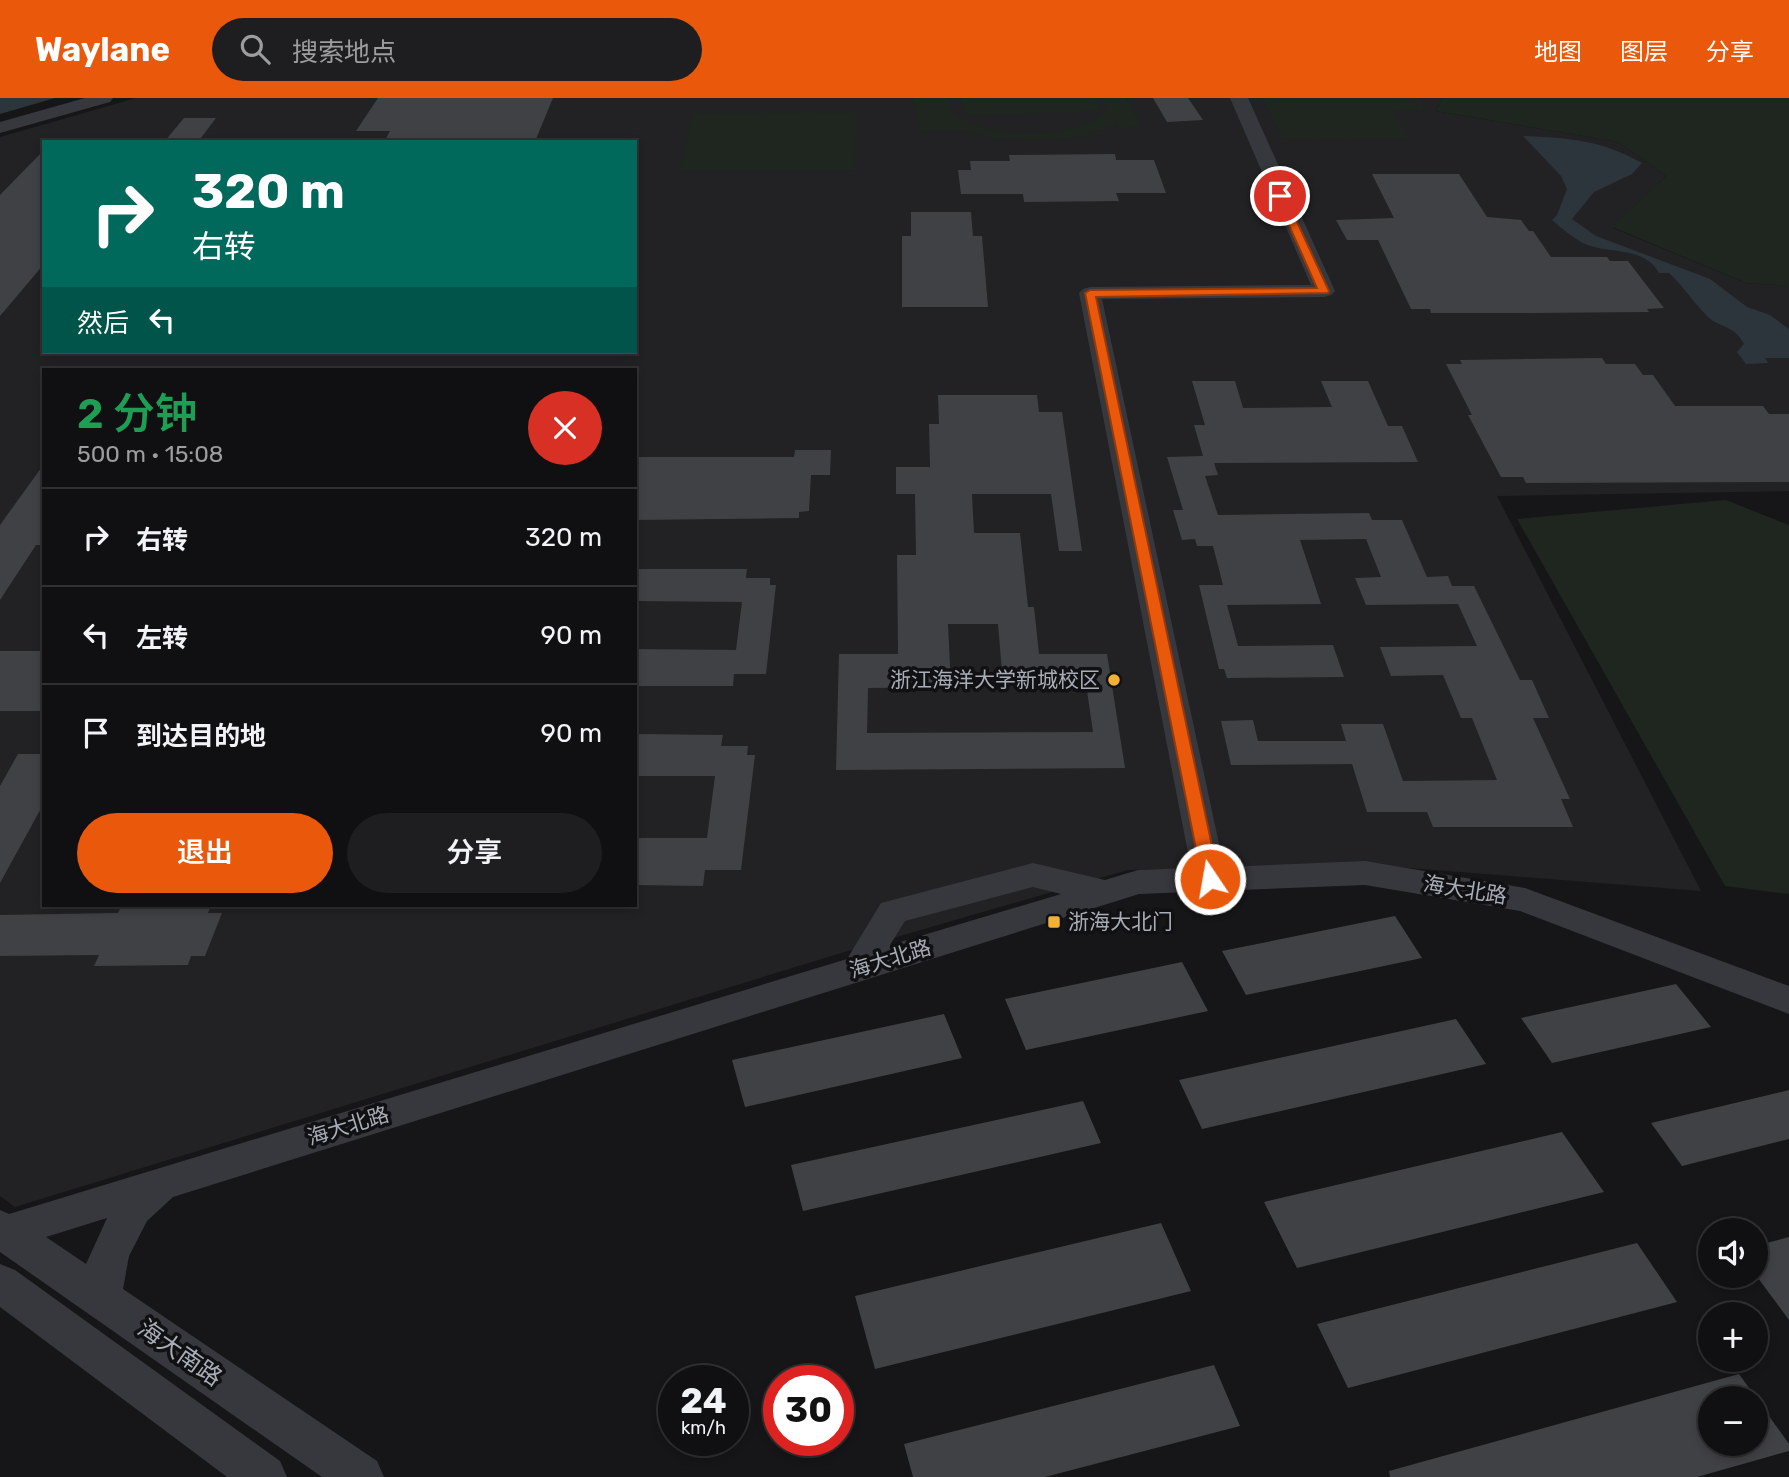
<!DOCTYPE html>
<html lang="zh">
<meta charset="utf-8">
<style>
body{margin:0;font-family:Rubik,"Noto Sans SC",sans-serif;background:#1e1e20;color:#f1f3f6;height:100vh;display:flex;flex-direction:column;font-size:26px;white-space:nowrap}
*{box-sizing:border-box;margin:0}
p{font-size:23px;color:#9c9d9f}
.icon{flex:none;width:38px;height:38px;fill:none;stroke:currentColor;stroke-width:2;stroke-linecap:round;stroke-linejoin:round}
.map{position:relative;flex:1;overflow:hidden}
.panel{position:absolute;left:42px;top:270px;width:595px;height:539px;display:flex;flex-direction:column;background:#101012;border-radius:0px;box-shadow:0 4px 10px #0003,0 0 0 2px #303032}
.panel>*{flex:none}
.hud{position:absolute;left:42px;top:42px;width:595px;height:214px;border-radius:0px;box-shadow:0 4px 10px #0003,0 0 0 2px #303032;background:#00695c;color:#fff;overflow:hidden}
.controls{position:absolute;left:1698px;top:1120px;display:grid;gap:14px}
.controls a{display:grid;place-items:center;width:70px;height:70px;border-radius:50%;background:#101012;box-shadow:0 4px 10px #0003,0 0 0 2px #303032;font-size:35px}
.speed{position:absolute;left:658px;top:1267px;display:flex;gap:14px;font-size:35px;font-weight:700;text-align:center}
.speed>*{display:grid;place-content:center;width:91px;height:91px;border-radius:50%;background:#101012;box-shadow:0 4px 10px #0003,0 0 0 2px #303032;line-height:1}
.speed small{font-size:18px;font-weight:400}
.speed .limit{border:10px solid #d22;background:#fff;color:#111}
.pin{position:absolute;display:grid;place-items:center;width:60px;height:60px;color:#fff;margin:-30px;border:4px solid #fff;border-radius:50%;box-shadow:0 2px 7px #0007}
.me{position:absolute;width:77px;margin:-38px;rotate:348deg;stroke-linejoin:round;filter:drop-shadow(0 0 5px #0008)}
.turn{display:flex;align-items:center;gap:24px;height:147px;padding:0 35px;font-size:32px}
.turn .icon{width:91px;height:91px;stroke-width:2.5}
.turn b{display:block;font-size:49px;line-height:60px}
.then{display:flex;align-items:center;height:66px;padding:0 35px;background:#0003;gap:14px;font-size:26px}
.round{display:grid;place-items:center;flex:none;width:74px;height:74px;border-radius:37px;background:#1e1e20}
.summary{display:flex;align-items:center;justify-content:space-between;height:119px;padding:0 35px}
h1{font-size:42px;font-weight:600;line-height:52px;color:#1e9e55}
.primary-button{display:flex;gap:14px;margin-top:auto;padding:14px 35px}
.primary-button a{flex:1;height:80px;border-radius:42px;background:#ea580c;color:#fff;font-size:28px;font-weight:600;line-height:80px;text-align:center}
.primary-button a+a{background:#1e1e20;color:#f1f3f6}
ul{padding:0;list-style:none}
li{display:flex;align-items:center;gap:21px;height:98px;padding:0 35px;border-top:2px solid #303032}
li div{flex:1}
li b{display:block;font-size:26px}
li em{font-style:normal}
header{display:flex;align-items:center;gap:42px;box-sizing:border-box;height:98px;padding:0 35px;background:#ea580c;color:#fff}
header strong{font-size:33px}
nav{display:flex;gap:38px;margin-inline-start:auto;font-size:24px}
.search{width:490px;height:63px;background:#1e1e20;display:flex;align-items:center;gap:18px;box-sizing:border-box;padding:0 24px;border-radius:38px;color:#9c9d9f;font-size:26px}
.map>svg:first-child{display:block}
.built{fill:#222225;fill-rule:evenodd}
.green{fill:#1e261f}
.water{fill:#2c353c}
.building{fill:#404145;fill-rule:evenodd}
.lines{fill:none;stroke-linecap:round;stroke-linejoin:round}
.minor{fill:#37383d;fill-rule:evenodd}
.route{fill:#ea580c;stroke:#983908;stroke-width:2}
.poi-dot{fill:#f2b134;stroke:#111113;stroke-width:2.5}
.labels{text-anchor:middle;stroke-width:7;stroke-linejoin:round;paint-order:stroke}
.poi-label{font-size:21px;fill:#a8adb8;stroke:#111113;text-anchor:end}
.street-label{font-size:21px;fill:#a8adb8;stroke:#111113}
.near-street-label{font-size:24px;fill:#a8adb8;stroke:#111113}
</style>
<header>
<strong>Waylane</strong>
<div class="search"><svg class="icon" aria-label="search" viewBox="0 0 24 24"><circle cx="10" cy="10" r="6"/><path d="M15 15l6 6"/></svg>搜索地点</div>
<nav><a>地图</a><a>图层</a><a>分享</a></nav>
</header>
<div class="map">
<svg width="1789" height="1379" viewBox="0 0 1789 1379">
<rect width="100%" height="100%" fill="#161618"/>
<path class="built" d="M136 0H1443L1436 13 1618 44 1666 78 1613 130 1746 185 1789 188V393L1497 398 1701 793 1371 767 1128 772 838 856 15 1109 0 1098V39ZM44 44H635V254H44ZM44 271H635V807H44Z"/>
<path class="green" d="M912 0H948C950 5 951 11 955 15 982 43 1080 42 1106 13L1103 0H1126L1142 29 1119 30 1116 26 1084 38 1041 43 995 40 961 32 922 33Z
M960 0H1094L1101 13 967 18Z
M1262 0H1418L1426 12 1393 13 1411 41 1283 42Z
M1443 0H1789V188L1746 185 1612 129 1666 78 1618 44 1436 13Z
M857 14 854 72H680L693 15Z
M1726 402 1789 427V796L1725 788 1517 421Z"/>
<path class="water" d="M0 0H55L0 16Z
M1523 38C1570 40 1601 42 1642 65L1632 76 1594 94 1572 121 1596 138 1710 181 1747 209 1770 217 1789 231V260H1765L1768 265 1746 266 1737 254 1744 246C1736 231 1728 231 1715 224 1702 217 1683 187 1669 175H1659C1644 147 1607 157 1583 145 1572 139 1561 130 1552 122L1557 117 1567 91 1561 78Z"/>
<path class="building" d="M378 0H553L536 41 482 42 481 44H384L390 33H356Z
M1153 0H1188L1203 22 1167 24Z
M184 20H216L198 44H164Z
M44 52V166L0 218V97Z
M1115 56 1116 62H1154L1166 95H1116L1119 103 1024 104 1023 96H961L958 72H971L970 63H1010L1009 57Z
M1372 76H1459L1487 119 1521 122 1529 133H1533L1551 159H1607L1610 163H1628L1664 210 1647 211 1649 214 1528 215H1431L1430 211H1411L1378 142H1347L1336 122 1394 120Z
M911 114H971L973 138H982L988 209H902V138H911Z
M1602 260 1606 266H1635L1643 277H1653L1675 308H1763L1769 316H1789V384L1526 385 1523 379H1501L1468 317H1472L1446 266H1462L1460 262Z
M1192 283H1235L1243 310 1332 309 1321 283H1368L1388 328H1402L1418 364 1214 365 1218 377 1205 378 1218 417 1369 415 1372 422H1402L1427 479 1448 478 1452 488H1474L1520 582H1532L1549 620H1533L1570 701H1561L1573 729H1433L1427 714H1367L1352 666 1231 667 1221 623 1253 622 1258 643H1346L1341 626H1383L1403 683 1497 682 1472 620H1461L1443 577 1391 578 1380 549 1477 548 1458 506 1366 507 1355 480 1381 479 1366 441 1300 442 1321 506 1227 507 1238 548 1333 547 1344 579 1227 580 1224 571H1219L1199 487H1223L1213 448H1197L1195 441 1182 442 1173 412H1183L1167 359 1203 358 1194 327H1205Z
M938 297H1037L1039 314H1062L1082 453H1059L1051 396H972L974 435H1020L1028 509H1034L1039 556H1107L1125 670 836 672 839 556H898L897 457H916L915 396H896V369H930L929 326H939ZM948 526H998L1003 586H1086L1093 634 867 635 868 590 951 589Z
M795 352H831L830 377H811L809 413 799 414V420L635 422V359H794Z
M44 366V447H36L0 502V427Z
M635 471H747L746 480H770V487H776L766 576H734L733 588H635V551L736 552 742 504 635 503Z
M0 553H44V613H0Z
M635 636 723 637 721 648H748L747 657H755L741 772H705L703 788 635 787V740H707L715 678H635Z
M18 656H44V705L0 785V688Z
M122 807H211L208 815H222L205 858H191L188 867 94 868 99 857 0 858V817L118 815Z
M1395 818 1422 860 1246 897 1222 853Z
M1182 864 1208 913 1026 952 1005 901Z
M1676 886 1711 929 1552 965 1521 920Z
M944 916 962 960 745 1009 732 962Z
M1456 921 1486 966 1202 1031 1179 982Z
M1789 992V1041L1682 1068 1651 1025Z
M1083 1003 1101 1045 803 1113 791 1067Z
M1562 1034 1604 1094 1297 1170 1264 1104Z
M1161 1125 1191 1193 875 1271 855 1198Z
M1789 1139V1222L1755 1176V1148Z
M1637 1145 1677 1204 1348 1290 1317 1226Z
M1214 1267 1240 1328 1045 1379H913L904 1346Z
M1739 1276 1789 1346V1353L1697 1379H1390L1389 1373ZM1710 1300H1755V1346H1710Z"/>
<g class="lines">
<path class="minor" d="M85 0H113L110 4 0 35V24Z
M1230 0H1248L1335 193 1331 197 1324 199 1102 201 1224 769 1365 763 1525 790 1789 888V916L1520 813 1365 787 1139 796 173 1099 147 1123 129 1158 123 1191 377 1363 384 1379H322L0 1154V1112L9 1116 847 861 881 805 1033 765 1105 782 1138 772 1191 770 1079 195 1083 191 1090 189 1311 187ZM1033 789 1061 796 890 847 905 823ZM107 1120 86 1166 46 1139Z
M0 1166 15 1172 280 1363 287 1379H227L0 1209Z"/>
</g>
<path class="route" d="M1277 96 1285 98 1329 193 1328 195 1096 199 1219 781 1210 787 1202 781 1085 195 1090 192 1317 190 1276 98Z"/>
<g class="poi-dot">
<circle cx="1114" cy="582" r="7"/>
<rect x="1047" y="817" width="14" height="14" rx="3.5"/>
</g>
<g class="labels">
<g class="poi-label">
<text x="1100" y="589">浙江海洋大学新城校区</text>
<text x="1068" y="831" text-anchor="start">浙海大北门</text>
</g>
<g class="street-label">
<text transform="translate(1465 792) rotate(9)" y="7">海大北路</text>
<text transform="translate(890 861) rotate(-17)" y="7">海大北路</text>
<text transform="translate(348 1028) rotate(-17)" y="7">海大北路</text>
</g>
<g class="near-street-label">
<text transform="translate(180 1255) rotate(35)" y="8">海大南路</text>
</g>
</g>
</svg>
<div class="controls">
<a><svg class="icon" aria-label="sound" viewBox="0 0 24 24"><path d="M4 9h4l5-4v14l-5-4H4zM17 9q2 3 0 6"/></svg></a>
<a>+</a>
<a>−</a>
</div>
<div class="speed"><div>24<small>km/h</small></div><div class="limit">30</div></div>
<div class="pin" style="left:1280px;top:98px;background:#d93025"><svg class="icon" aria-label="arrive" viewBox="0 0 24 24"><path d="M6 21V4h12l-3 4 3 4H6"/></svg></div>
<svg class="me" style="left:1210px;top:781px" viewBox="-20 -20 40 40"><circle r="17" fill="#ea580c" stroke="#fff" stroke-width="3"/><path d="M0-11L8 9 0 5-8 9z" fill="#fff"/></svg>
<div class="hud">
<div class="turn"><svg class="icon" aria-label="right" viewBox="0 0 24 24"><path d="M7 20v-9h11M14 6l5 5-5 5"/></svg><div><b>320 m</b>右转</div></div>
<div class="then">然后<svg class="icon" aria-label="left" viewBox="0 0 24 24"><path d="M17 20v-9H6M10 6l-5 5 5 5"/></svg></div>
</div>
<section class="panel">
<div class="summary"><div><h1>2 分钟</h1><p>500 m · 15:08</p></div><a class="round" style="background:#d93025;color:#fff"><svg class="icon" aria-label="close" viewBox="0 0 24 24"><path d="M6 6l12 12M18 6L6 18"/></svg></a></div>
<ul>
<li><svg class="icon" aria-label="right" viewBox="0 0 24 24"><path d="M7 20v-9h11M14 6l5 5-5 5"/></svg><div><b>右转</b></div><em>320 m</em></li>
<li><svg class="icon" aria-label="left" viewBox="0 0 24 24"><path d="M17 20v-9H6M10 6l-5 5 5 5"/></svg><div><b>左转</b></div><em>90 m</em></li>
<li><svg class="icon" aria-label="arrive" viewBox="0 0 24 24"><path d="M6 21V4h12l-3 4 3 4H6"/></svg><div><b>到达目的地</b></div><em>90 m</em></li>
</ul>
<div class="primary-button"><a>退出</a><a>分享</a></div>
</section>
</div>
